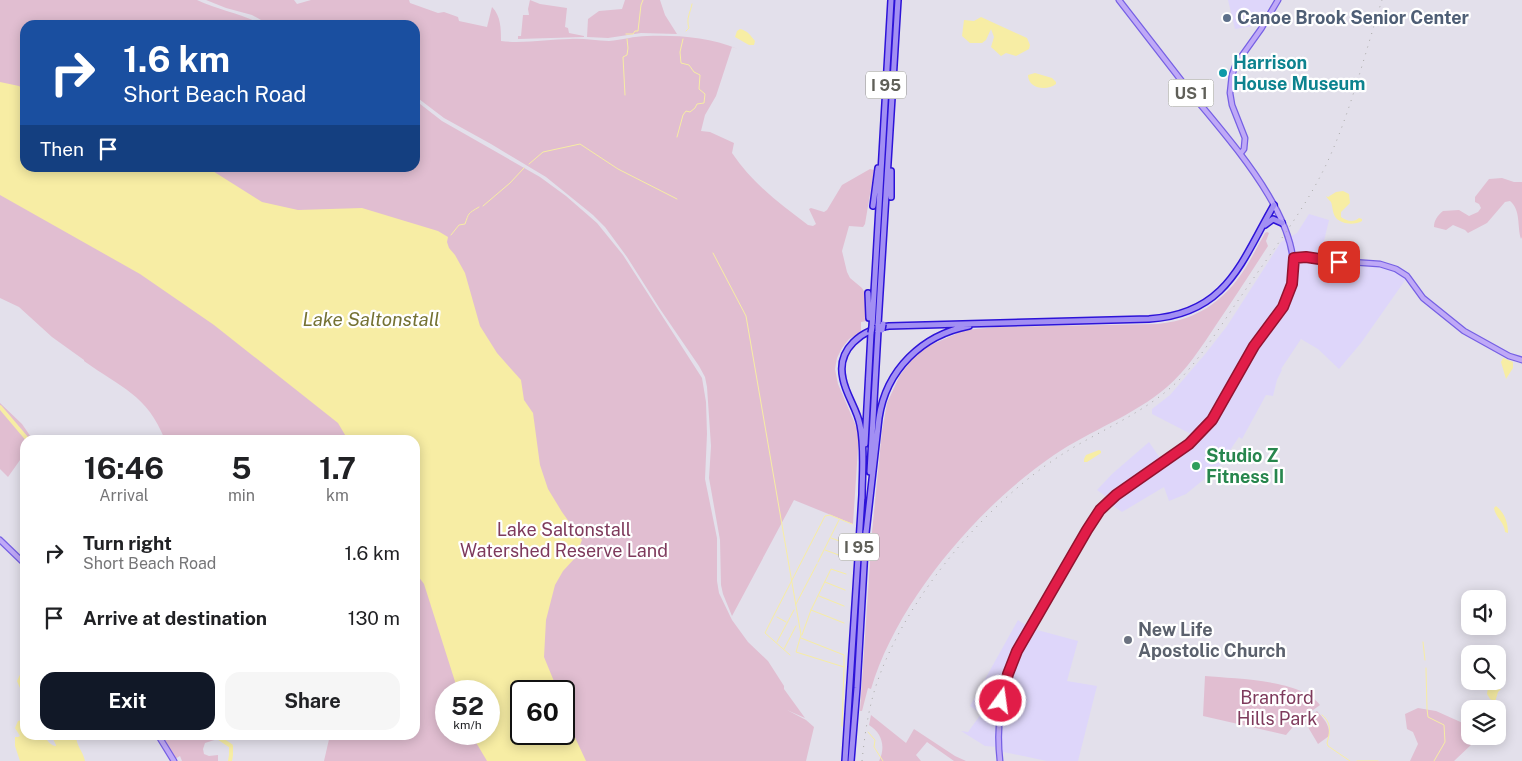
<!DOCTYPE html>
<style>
body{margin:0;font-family:"Public Sans",sans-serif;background:#f6f6f6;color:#202124;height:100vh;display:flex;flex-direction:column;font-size:19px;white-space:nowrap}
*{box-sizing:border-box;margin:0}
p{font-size:16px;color:#757577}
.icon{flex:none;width:28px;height:28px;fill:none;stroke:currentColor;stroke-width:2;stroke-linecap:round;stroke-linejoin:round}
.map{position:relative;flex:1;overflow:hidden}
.side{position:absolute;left:20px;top:435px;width:400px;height:305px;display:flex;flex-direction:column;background:#fff;border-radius:15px;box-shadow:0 2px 12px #0003}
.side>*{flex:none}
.banner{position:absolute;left:20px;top:20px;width:400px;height:152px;border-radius:15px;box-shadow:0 2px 12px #0003;background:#1a4fa0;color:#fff;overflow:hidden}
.tools{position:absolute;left:1461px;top:590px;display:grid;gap:10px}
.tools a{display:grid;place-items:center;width:45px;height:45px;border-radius:10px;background:#fff;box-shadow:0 2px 12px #0003;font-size:25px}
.speed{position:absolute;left:435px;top:680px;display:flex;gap:10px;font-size:25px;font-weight:700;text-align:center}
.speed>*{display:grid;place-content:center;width:65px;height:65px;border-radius:50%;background:#fff;box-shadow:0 2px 12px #0003;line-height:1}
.speed small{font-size:12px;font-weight:400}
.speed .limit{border:2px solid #111;border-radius:8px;background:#fff;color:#111}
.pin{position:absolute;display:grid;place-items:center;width:42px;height:42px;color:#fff;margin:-21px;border-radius:10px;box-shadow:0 2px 8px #0006}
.me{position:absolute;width:55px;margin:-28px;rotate:14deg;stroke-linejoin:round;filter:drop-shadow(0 0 4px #0008)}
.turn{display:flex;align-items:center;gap:18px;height:105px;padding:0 20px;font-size:22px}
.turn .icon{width:65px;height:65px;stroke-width:2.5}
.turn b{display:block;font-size:35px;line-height:42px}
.then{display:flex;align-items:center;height:48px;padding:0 20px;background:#0003;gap:10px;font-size:19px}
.eta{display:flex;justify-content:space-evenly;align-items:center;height:85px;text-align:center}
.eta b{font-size:30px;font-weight:700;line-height:35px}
.cta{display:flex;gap:10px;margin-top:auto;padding:10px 20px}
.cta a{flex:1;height:58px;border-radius:15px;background:#111827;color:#fff;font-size:20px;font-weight:700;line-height:58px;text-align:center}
.cta a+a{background:#f6f6f6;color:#202124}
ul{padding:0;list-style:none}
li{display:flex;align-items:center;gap:15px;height:65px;padding:0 20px}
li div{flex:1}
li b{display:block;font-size:19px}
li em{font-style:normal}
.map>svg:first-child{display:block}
.commercial{fill:#ded6fa}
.green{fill:#e1bed1;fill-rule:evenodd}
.water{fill:#f7eda4}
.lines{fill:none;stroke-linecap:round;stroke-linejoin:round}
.stream{stroke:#f7eda4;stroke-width:1}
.river{stroke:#f7eda4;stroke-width:4}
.major-casing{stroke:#7660e4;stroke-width:7}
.highway-casing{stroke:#2d13d8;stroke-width:8}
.major{stroke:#bfa9f7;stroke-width:4.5}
.highway{stroke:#a28ff3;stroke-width:5}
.rail{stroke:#a9a9a7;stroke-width:1;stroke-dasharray:1 6;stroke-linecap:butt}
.highway-bridge-casing{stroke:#2d13d8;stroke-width:8;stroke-linecap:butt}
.highway-bridge{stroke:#a28ff3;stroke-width:5}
.route-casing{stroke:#92132f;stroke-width:12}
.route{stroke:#e11d48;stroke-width:9}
.service-dot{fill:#5c6f8a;stroke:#fff;stroke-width:2}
.culture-dot{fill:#0f9aa8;stroke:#fff;stroke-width:2}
.leisure-dot{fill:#2e9e5b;stroke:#fff;stroke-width:2}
.worship-dot{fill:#6b7280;stroke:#fff;stroke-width:2}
.labels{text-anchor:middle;stroke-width:4.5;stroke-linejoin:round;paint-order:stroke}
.shield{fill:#fff;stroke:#90908b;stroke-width:1}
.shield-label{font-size:16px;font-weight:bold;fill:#606059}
.service-label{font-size:18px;font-weight:bold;fill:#4e5e75;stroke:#fff;text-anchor:start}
.culture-label{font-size:18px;font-weight:bold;fill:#0d838f;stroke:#fff;text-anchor:start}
.leisure-label{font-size:18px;font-weight:bold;fill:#27864d;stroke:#fff;text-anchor:start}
.park-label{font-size:18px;fill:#7e3a5c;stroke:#fff}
.worship-label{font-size:18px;font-weight:bold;fill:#5b616d;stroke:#fff;text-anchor:start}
.water-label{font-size:19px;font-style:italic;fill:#757233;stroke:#fff}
</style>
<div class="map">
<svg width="1522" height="761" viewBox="0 0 1522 761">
<rect width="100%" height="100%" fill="#e3e0eb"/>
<path class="commercial" d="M1228 0H1273L1259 25 1235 29Z
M1309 214 1329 220 1319 262 1389 268 1406 279 1361 343 1339 369 1318 349 1301 339 1281 369 1282 370 1277 380 1273 396 1266 395 1242 439 1239 437 1218 468 1186 494 1169 501 1164 487 1122 512 1110 504 1113 502 1097 490 1112 474 1149 442 1160 458 1193 435 1152 414V409L1170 395 1206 353 1227 326 1281 242 1297 233Z
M1018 620 1030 628 1078 641 1067 681 1097 686 1078 761H1047L999 751 998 747 985 746 961 731 968 732 981 714 970 706Z"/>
<path class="green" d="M0 0H197C219 10 242 14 263 25H25V168H415V100L442 121 540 177 566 196 597 223 623 255 702 378 706 402 707 434 705 479 717 538V581L719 593 732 620 748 642 768 661 784 686V689L805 718 787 710 806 720 814 727 806 761H324L330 735H415V440H165C147 394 121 388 84 361V360L52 337 19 307 0 298ZM446 691H489V734H446ZM521 691H564V734H521Z
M206 0H294L297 4 311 0H409L410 3 438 13 444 12 458 17 459 21 487 27 492 7C501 16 501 29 501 41 523 44 549 39 570 39 583 38 596 41 609 41 622 40 634 36 647 36 677 35 709 37 738 49L732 47 716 96 705 115 701 131 710 132 734 143 732 153C752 183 779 203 808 225L813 226 816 224 809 209 811 208 824 212 827 210 842 185 870 169 874 170 865 224 863 227 849 226 842 251 847 272 850 278 862 288 866 295 867 321 861 322V332L849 339 842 348 837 358 835 369 838 384 859 433 853 524 794 500 732 616 723 594 721 585 720 540 709 478 711 446 707 387 705 377 699 366 660 309 627 257 605 227 593 215 546 177 491 144 444 118 415 96V25H270L252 15 226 8Z
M530 0 540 4 567 8 565 27 568 28 569 33 584 36V37L518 39V36H521L523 15H529L528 9Z
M625 0H660L665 15 677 34 641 33 608 38 587 37 588 19 599 11 622 9Z
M1502 178 1514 182H1522V237L1521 239C1517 226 1521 210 1510 201L1505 202 1487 223 1468 233 1465 230 1453 225 1446 230 1434 227C1434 220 1438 215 1443 211L1459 210 1469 216 1478 212 1481 208 1479 204 1475 202V197L1489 179Z
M1267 232 1269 233 1266 241 1268 246C1251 272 1234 299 1216 325 1202 346 1187 370 1167 387 1133 416 1091 430 1054 455 979 506 897 601 871 689L868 688 862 711H860L872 532 882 431 887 403 900 375 914 357 926 347 965 330 997 327 1157 324C1190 321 1216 307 1237 280 1248 266 1256 249 1265 233Z
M0 403 22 424 33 440H25V453L8 477 0 469Z
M1205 676C1235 679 1301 679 1320 705L1298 721 1286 735 1203 716Z
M1418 708 1436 711 1465 724 1470 736 1475 738 1472 744 1454 761H1410L1418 744 1413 732 1407 729 1405 714Z
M1317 711C1324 719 1330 725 1329 736L1318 744 1305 722 1307 718Z
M871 715 906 743 914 729 955 756 966 761H954L927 742 916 755 921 761H879C886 747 882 733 869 725Z
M160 735H230L205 743 203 749 204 754 209 756 218 755V761H182L180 756 175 759Z"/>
<path class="water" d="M981 17 1027 38 1030 45 1029 49 1016 56 1006 53 1001 56 991 47 994 37 991 29 986 40 982 43H970L962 36 964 20 974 21Z
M740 29C748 31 750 35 755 41L754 45H749L735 37 737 31Z
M1035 73 1052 78 1056 82V84C1047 91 1028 89 1028 75Z
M0 82 19 86 25 91V168H208L262 202 298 210 362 208 438 231 448 237 447 242 449 248 455 255 465 273 480 326 497 353 521 380 524 400 533 413 540 465 548 489 562 512 582 540 575 558 563 571 555 585 546 620 544 657 558 691H521V734H564V705L572 731 586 761H487L471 734H489V691H458L424 584 415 572V440H348L338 423 214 325 140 274 0 195Z
M1343 191 1349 194 1350 203 1341 212V217C1346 221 1354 223 1359 218L1362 219V221C1355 225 1343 225 1336 218 1332 213 1333 207 1331 202 1329 200 1327 198 1326 196L1328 197 1336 192Z
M1503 358 1513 362V368L1506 379 1501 362Z
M1099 450 1101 451V453L1087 462H1084V459L1086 455Z
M1496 506C1505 513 1508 523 1508 533L1505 532C1505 523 1495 517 1494 508Z
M25 664V700L17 681Z
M1488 687 1501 689 1498 692 1495 702 1490 699 1487 694Z
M25 719V735H45C46 740 51 746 56 746V745L51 735H76C76 746 83 751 85 761H20L15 746V737H18L20 736 15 728 18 721Z"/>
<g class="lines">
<path class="stream" d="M686 31 689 28C686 18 690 14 692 4
M626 34H633L635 31H638L641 5 643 0
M625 95 623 57 627 55 628 48 627 39
M677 137 683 115 686 111 690 112 695 108 697 104 704 103 705 94 699 89 700 75 694 72 689 65 681 63 680 52 683 39
M529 164 543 152 580 144 618 169 677 199
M483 206 510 183 524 168
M451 235 459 225 465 224C469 213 467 214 479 207
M713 253 746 316 801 635 796 652 844 667 842 726
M831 538 848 544
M825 550 847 558
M818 562 839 520
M825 582 845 590
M819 596 844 606
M796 604 817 564
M811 610 844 623
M777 617 786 622
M802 635 811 610 831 569 846 574
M801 638 844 655V667
M777 642 794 610
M1423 642 1425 660
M784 649 796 626
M790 655 765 633 773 617 825 516 830 515 852 524
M1426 668 1427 709 1428 717 1444 725 1445 742 1434 761
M1322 715C1332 723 1330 732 1327 743L1328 746 1350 761
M868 732 875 740 874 747 883 761
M1357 761H1378"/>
<path class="river" d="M0 407 28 440
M226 735 220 736 219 738 231 746V755L230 761"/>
<g class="major-casing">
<path id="major" d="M1241 153 1244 149 1245 138 1232 105 1230 93 1232 75 1236 64 1261 29 1278 0
M1294 258 1380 264 1396 269 1407 276 1423 298 1464 331 1509 356 1522 360
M0 540 25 564
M158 735 174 761
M1000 761C992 691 1018 646 1052 589 1065 568 1077 546 1089 526 1116 483 1168 467 1202 432 1224 409 1236 378 1251 351 1264 329 1286 311 1292 284 1306 222 1227 138 1191 93 1167 62 1143 31 1119 0"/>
</g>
<g class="highway-casing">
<path id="highway" d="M891 171V197
M873 206 878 168
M1265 225 1273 219 1282 223
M868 293 869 318
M878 325 898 0
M872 327 891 0
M865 444 871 333
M870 472 878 331
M862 498C862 475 865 449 860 425 857 409 846 395 843 379 836 349 862 329 889 326L1149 319C1227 314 1241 262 1274 205
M866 533 879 418C886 370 922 335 969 326
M845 761 862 495
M851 761 857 688 866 531"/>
</g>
<use href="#major" class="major"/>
<use href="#highway" class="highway"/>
<path class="rail" d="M862 761C865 732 869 704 879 677 909 595 985 505 1058 457 1099 430 1147 413 1182 377 1206 351 1224 320 1244 292 1272 251 1303 212 1325 167 1350 115 1364 56 1382 0"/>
<g class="highway-bridge-casing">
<path id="highway-bridge" d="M882 330 883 324
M878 331V325
M871 333 872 327"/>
</g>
<use href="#highway-bridge" class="highway-bridge"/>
</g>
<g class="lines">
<g class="route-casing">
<path id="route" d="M1001 701 1008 674 1017 651 1087 530 1100 510 1116 495 1189 444 1212 420 1254 346 1283 307 1292 284 1294 258 1306 257 1339 262"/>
</g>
<use href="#route" class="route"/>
</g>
<circle class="service-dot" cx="1227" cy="18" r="5"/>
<circle class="culture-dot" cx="1223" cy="73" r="5"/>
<circle class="leisure-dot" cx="1196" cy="466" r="5"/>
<circle class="worship-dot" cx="1128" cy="640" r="5"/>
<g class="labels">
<g class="shield">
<rect x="866" y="71.5" width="40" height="27" rx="4"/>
<rect x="1168.5" y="79.5" width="45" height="27" rx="4"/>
<rect x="839" y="533.5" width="40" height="27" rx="4"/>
</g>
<g class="shield-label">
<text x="886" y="91">I 95</text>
<text x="1191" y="99">US 1</text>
<text x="859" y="553">I 95</text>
</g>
<g class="service-label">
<text x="1237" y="24">Canoe Brook Senior Center</text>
</g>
<g class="culture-label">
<text x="1233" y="69">Harrison<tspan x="1233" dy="21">House Museum</tspan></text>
</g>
<g class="leisure-label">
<text x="1206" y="462">Studio Z<tspan x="1206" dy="21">Fitness II</tspan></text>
</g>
<g class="park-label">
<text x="564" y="536">Lake Saltonstall<tspan x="564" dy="21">Watershed Reserve Land</tspan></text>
<text x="1277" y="704">Branford<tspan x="1277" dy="21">Hills Park</tspan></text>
</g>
<g class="worship-label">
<text x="1138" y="636">New Life<tspan x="1138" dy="21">Apostolic Church</tspan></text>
</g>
<g class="water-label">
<text x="371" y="326">Lake Saltonstall</text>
</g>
</g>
</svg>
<div class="tools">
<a><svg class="icon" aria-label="sound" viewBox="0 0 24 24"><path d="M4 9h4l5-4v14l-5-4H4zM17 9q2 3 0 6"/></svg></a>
<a><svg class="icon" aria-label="search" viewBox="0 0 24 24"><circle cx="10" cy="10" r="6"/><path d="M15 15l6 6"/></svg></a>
<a><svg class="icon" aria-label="layers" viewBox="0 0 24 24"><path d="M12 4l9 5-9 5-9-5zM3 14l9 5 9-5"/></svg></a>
</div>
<div class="speed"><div>52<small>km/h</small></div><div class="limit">60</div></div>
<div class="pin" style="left:1339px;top:262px;background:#d93025"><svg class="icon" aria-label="arrive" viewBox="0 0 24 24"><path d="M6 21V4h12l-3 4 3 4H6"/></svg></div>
<svg class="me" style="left:1001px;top:701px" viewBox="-20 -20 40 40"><circle r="17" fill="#e11d48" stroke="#fff" stroke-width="3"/><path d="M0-11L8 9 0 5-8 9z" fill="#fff"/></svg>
<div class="banner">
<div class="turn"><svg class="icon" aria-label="right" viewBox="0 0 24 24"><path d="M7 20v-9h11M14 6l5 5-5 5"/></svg><div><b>1.6 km</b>Short Beach Road</div></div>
<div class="then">Then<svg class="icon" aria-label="arrive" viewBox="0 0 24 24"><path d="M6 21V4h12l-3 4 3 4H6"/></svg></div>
</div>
<section class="side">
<div class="eta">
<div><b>16:46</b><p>Arrival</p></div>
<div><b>5</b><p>min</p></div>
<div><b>1.7</b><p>km</p></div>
</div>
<ul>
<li><svg class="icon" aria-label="right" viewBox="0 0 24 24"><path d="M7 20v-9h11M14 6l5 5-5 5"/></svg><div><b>Turn right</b><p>Short Beach Road</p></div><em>1.6 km</em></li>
<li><svg class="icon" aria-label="arrive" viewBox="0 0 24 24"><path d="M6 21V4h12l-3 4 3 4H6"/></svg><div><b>Arrive at destination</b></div><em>130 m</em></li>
</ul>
<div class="cta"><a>Exit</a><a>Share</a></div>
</section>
</div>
